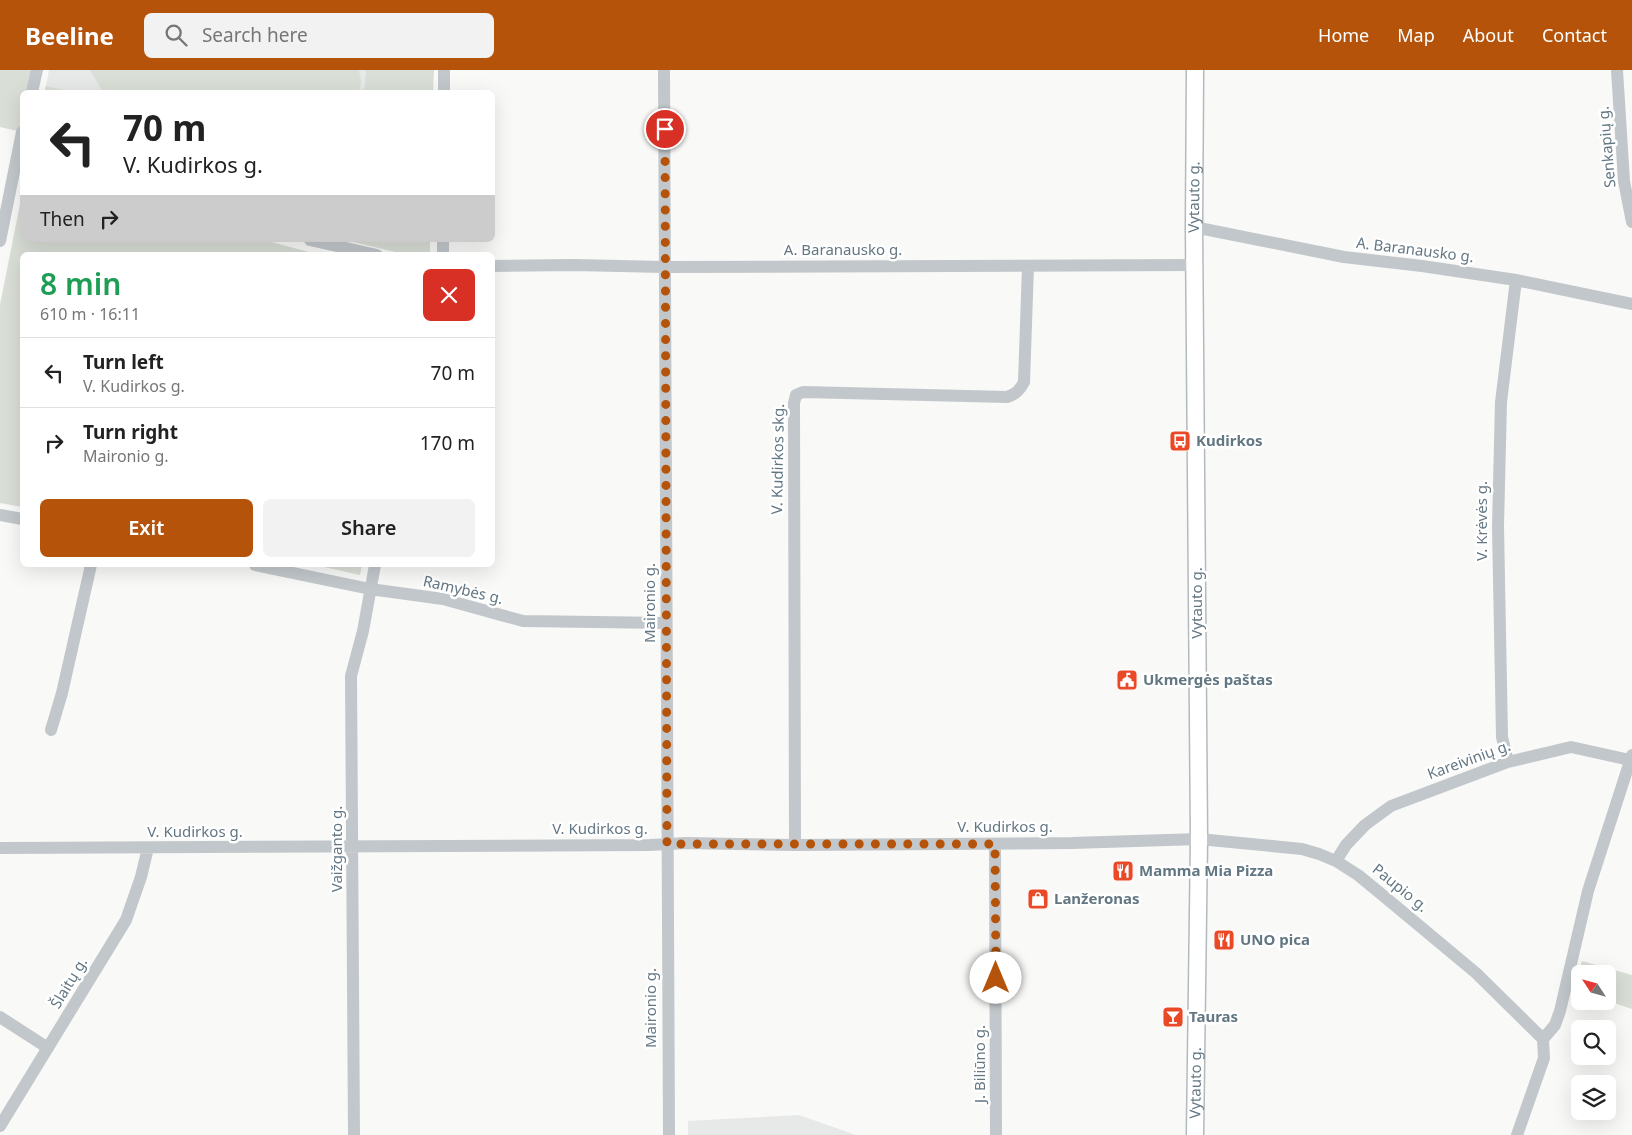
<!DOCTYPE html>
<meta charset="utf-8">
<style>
body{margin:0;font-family:"Noto Sans",sans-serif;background:#f2f2f2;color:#222;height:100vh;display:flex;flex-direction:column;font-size:19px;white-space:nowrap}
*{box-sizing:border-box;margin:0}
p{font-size:16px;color:#767676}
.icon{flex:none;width:28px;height:28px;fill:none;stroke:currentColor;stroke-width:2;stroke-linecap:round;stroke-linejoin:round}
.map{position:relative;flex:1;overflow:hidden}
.details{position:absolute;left:20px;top:182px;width:475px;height:315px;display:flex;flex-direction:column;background:#fff;border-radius:8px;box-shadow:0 5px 20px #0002}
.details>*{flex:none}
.top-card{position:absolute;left:20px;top:20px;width:475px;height:152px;border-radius:8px;box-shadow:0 5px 20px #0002;background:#fff;color:#222;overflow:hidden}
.needle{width:32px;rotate:306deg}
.tools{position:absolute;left:1571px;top:895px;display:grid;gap:10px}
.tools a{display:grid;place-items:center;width:45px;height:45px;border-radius:8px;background:#fff;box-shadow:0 5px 20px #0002;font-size:25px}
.pin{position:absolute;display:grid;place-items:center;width:42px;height:42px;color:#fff;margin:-21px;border:2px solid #fff;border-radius:50%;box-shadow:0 1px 5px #0007}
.me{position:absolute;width:55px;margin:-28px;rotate:0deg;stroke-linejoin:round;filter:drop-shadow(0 0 4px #0008)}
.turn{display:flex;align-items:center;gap:18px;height:105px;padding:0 20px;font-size:22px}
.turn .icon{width:65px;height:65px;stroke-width:2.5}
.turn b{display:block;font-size:35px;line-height:42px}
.then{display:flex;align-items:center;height:48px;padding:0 20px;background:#0003;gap:10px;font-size:19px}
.round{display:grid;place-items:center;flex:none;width:52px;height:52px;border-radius:8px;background:#f2f2f2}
.overview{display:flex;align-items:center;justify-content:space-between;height:85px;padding:0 20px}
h1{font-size:30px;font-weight:600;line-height:38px;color:#1e9e55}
.primary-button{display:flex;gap:10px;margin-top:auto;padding:10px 20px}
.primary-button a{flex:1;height:58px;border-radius:8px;background:#b45309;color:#fff;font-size:20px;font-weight:600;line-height:58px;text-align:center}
.primary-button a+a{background:#f2f2f2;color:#222}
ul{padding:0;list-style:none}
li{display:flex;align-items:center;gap:15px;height:70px;padding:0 20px;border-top:1px solid #e0e0e0}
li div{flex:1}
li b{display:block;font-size:19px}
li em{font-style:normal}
header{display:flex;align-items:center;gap:30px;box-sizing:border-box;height:70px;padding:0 25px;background:#b45309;color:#fff}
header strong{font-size:24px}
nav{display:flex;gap:28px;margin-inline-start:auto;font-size:18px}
.search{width:350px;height:45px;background:#f2f2f2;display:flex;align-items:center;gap:12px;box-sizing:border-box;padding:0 18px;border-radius:8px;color:#767676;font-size:19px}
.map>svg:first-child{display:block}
.built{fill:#e7e9e8}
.green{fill:#d9ded6}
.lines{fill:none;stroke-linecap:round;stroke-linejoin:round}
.major-casing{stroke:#b3babe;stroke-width:19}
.minor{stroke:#c2c7cb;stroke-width:12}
.major{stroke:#fff;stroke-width:16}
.route{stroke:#b45309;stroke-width:9;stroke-dasharray:0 16.2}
.labels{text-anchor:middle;stroke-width:5;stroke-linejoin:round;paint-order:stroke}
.street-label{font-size:15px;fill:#637783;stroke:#fff}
.poi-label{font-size:15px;font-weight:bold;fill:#637783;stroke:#fff;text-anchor:start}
</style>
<header>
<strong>Beeline</strong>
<div class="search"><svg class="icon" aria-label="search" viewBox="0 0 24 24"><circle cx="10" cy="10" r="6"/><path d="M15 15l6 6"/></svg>Search here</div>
<nav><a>Home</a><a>Map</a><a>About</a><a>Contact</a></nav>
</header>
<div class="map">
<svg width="1632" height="1065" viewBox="0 0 1632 1065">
<rect width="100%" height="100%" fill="#f9f9f7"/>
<path class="built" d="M49 0H366L364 22H73L46 16Z
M799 1045 856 1065H688V1051Z"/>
<path class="green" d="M0 0H37L32 22H22V62L0 57Z
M90 0H359L361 12 359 22H105L101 19Z
M366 0H434L433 22H364Z
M46 16 73 22H44Z
M22 124V170H264L320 185H22V437L0 433V235Z
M345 170H430V185H408Z
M315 495H362L360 505Z
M1582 891 1632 905V939L1608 931V904H1580V922L1573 920Z"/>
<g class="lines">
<g class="major-casing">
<g id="major">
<path id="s1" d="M1195 1065 1199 769 1194 157 1195 0"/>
</g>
</g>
<path class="minor" d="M664 0 669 1065
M1617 0 1624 111 1632 152
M32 22 37 0
M444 22V0
M1194 157 1344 187 1422 196 1516 210 1632 234
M310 170 377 185
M0 171 22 62
M443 185V170
M492 196 574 195 665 197 1195 195
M0 445 22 449
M255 495 370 519 443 529 523 551 666 553
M51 660 62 623 91 495
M1508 692 1502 667 1498 456 1501 332 1516 210
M995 774 996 1065
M795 775 794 333 796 325 803 322 1007 327C1016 324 1020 320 1024 312L1028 196
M0 778 650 775 686 773 795 775 1072 773 1199 769 1302 779 1319 784 1336 791 1358 805 1380 823 1476 903 1543 969
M1336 791 1346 775 1365 755 1391 736 1508 692 1571 677 1630 690
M0 947 48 978
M0 1056 126 850 141 807 148 778
M354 1065 351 606 363 561 375 495
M1517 1065 1544 988 1543 969 1555 955 1560 941 1588 821 1632 685"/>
<use href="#major" class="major"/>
</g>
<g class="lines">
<path class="route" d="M665 59 667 774H995L996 908"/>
</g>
<defs>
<g id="bus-square" transform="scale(1.125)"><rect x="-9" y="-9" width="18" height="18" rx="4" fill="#e94927" stroke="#fff"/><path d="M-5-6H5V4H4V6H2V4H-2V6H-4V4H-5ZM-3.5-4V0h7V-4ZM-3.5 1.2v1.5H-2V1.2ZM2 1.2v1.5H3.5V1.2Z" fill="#fff"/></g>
<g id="civic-square" transform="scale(1.125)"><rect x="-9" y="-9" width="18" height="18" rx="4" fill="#e94927" stroke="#fff"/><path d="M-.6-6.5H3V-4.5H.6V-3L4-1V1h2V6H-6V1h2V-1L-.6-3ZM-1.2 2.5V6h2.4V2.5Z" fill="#fff"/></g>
<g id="restaurant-square" transform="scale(1.125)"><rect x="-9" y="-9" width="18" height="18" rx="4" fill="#e94927" stroke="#fff"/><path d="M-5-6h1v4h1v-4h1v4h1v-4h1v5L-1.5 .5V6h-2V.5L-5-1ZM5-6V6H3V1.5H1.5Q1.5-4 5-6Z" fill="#fff"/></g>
<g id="shop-square" transform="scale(1.125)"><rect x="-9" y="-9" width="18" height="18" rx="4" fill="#e94927" stroke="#fff"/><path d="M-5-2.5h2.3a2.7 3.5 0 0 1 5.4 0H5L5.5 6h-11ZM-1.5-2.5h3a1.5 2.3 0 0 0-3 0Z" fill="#fff"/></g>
<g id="bar-square" transform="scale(1.125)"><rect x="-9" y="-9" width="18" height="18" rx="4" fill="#e94927" stroke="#fff"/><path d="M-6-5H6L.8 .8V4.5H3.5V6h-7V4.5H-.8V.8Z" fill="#fff"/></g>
</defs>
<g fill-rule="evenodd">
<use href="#bus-square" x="1180" y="371"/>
<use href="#civic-square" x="1127" y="610"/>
<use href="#restaurant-square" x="1123" y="801"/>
<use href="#shop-square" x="1038" y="829"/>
<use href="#restaurant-square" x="1224" y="870"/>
<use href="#bar-square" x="1173" y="947"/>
</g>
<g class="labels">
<g class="street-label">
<text transform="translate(1607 77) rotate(-95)" y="5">Senkapių g.</text>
<text dy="5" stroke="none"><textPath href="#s1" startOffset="938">Vytauto g.</textPath></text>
<text x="843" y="185">A. Baranausko g.</text>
<text transform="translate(1415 180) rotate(7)" y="5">A. Baranausko g.</text>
<text transform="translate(778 389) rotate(-89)" y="5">V. Kudirkos skg.</text>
<text transform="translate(1482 451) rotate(-90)" y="5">V. Krėvės g.</text>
<text transform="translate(463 520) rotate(13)" y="5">Ramybės g.</text>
<text transform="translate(650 533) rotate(-90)" y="5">Maironio g.</text>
<text transform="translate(1197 533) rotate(-90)" y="5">Vytauto g.</text>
<text transform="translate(1469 690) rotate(-20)" y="5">Kareivinių g.</text>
<text x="1005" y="762">V. Kudirkos g.</text>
<text x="600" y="764">V. Kudirkos g.</text>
<text x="195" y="767">V. Kudirkos g.</text>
<text transform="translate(337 779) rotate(-90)" y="5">Vaižganto g.</text>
<text transform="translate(1400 818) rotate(39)" y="5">Paupio g.</text>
<text transform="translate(69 913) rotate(-59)" y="5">Šlaitų g.</text>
<text transform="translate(651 938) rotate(-90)" y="5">Maironio g.</text>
<text transform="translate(980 994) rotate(-90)" y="5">J. Biliūno g.</text>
<text dy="5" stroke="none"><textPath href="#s1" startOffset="52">Vytauto g.</textPath></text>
</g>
<g class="poi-label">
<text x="1196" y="376">Kudirkos</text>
<text x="1143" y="615">Ukmergės paštas</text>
<text x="1139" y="806">Mamma Mia Pizza</text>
<text x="1054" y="834">Lanžeronas</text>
<text x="1240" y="875">UNO pica</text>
<text x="1189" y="952">Tauras</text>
</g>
</g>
</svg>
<div class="tools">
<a><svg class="needle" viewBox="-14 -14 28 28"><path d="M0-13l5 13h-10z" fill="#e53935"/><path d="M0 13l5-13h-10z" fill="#767676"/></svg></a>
<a><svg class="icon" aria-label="search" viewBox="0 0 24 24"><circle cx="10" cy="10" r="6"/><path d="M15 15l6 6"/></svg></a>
<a><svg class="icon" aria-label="layers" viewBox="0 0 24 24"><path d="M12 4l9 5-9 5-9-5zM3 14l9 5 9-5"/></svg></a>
</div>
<div class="pin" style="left:665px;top:59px;background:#d93025"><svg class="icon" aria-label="arrive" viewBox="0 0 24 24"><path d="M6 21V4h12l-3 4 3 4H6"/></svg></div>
<svg class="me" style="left:996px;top:908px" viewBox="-20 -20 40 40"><circle r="19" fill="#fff"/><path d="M0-13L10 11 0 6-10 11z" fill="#b45309"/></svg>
<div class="top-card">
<div class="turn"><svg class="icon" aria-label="left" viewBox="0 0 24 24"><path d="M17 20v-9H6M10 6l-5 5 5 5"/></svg><div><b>70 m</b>V. Kudirkos g.</div></div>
<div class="then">Then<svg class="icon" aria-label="right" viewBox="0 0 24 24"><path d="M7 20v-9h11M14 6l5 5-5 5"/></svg></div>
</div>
<section class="details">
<div class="overview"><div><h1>8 min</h1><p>610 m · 16:11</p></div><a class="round" style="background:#d93025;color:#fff"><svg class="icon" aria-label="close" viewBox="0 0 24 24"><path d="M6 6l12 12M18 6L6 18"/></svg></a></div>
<ul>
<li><svg class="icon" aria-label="left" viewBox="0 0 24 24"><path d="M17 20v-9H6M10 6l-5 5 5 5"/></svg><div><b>Turn left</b><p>V. Kudirkos g.</p></div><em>70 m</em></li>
<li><svg class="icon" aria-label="right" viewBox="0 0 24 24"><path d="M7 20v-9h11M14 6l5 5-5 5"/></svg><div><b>Turn right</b><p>Maironio g.</p></div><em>170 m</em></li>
</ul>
<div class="primary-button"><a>Exit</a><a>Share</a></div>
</section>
</div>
